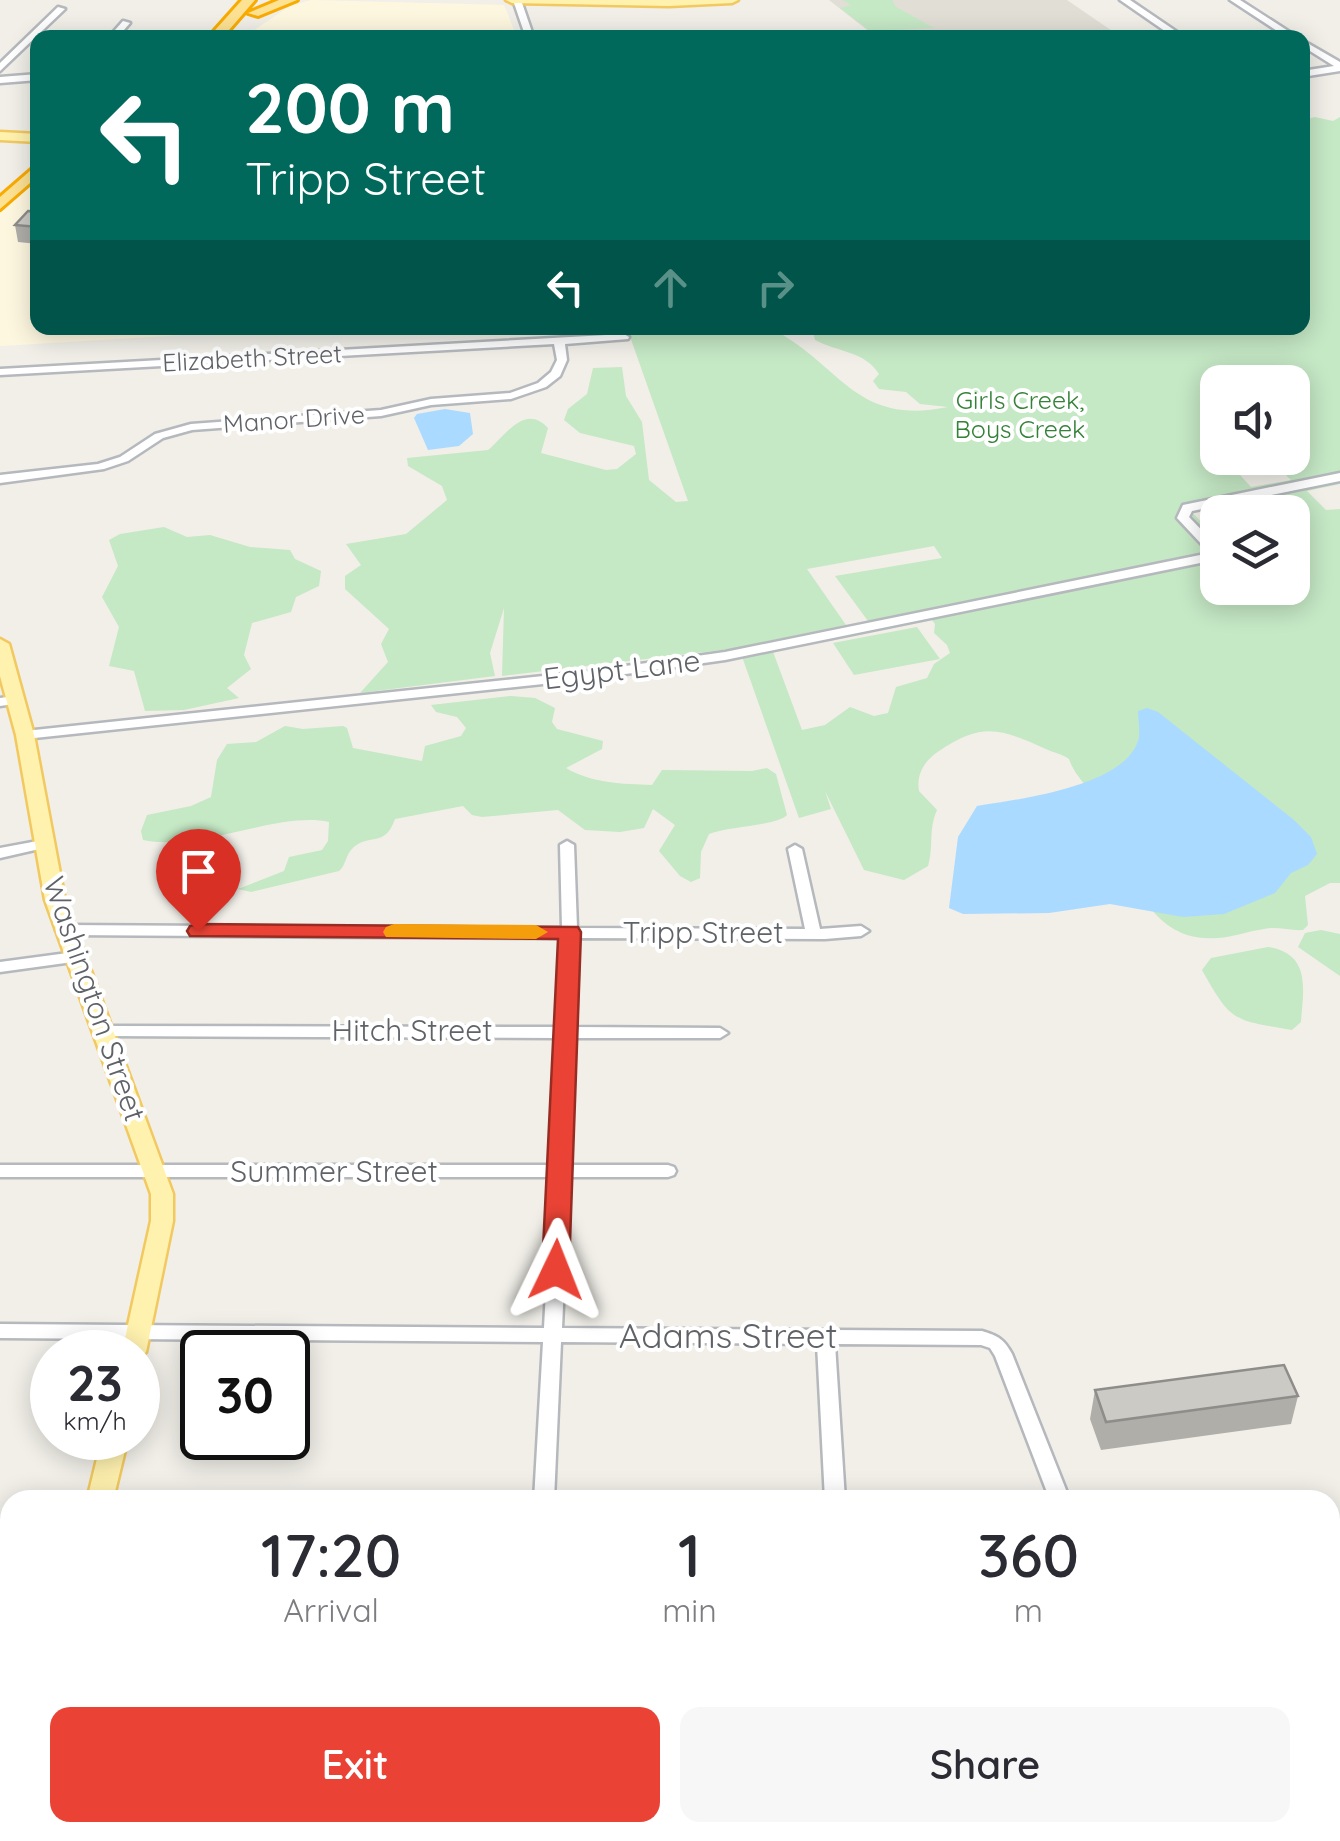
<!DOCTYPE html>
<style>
body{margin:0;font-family:Quicksand,sans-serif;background:#f7f7f7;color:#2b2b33;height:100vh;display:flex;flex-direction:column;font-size:38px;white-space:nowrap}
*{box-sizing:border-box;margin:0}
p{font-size:32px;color:#7c7c81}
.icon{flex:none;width:55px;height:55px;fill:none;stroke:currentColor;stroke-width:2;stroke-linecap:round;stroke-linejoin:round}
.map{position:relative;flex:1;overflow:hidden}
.sheet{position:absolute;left:0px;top:1490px;width:1340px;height:352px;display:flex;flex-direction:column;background:#fff;border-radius:30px 30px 0 0;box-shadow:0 5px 25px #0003}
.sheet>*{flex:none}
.banner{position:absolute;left:30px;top:30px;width:1280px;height:305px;border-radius:20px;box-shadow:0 5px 25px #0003;background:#00695c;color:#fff;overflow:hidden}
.controls{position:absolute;left:1200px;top:365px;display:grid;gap:20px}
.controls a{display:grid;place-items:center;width:110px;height:110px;border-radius:20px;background:#fff;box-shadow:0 5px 25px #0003;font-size:50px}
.speed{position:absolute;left:30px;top:1330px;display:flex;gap:20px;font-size:50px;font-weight:700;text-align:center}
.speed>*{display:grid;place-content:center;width:130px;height:130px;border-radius:50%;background:#fff;box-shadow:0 5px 25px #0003;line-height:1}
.speed small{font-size:25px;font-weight:400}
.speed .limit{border:5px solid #111;border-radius:15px;background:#fff;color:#111}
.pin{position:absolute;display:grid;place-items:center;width:85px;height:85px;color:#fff;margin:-102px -42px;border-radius:50% 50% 50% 0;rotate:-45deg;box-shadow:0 0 10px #0007}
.pin .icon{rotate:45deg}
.me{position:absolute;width:110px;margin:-55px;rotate:2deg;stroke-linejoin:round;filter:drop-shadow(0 0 8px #0008)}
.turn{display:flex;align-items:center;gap:35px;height:210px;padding:0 50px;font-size:45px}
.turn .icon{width:130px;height:130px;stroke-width:2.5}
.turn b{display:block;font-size:70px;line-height:85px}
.lanes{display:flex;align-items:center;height:95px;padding:0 50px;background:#0003;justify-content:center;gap:50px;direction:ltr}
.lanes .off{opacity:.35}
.eta{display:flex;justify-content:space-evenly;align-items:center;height:170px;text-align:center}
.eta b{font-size:60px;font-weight:600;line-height:70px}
.primary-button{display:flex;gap:20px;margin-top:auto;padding:20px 50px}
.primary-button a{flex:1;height:115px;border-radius:20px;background:#ea4335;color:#fff;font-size:40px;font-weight:600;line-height:115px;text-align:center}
.primary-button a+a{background:#f7f7f7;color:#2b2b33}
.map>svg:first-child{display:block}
.commercial{fill:#fef7e0}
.education{fill:#e1ded6}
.green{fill:#c5e8c5;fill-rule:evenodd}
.water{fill:#aadaff}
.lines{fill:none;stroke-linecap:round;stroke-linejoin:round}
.minor-casing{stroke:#b5b8bc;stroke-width:5}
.major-casing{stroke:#f2c960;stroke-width:5}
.highway-casing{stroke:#f9ab00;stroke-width:6}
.minor{fill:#fff;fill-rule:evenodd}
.major{fill:#fff2af;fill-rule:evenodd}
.highway{fill:#fde293;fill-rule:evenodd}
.wall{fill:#afaea9}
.building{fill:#cccac5;stroke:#8f8d8a;stroke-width:2.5}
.route{fill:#ea4335;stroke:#982c22;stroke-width:2.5}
.slow{fill:#f59e0b}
.labels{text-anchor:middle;stroke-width:8;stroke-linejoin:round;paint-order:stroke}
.far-street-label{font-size:25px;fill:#5f6368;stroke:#fff}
.far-park-label{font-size:25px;fill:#348238;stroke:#fff}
.street-label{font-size:30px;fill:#5f6368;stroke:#fff}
.near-street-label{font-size:35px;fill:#5f6368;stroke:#fff}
</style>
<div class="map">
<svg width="1340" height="1841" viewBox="0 0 1340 1841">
<rect width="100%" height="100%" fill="#f1efe8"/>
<path class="commercial" d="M311 0 504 5 517 37H244L290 6Z
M37 176 38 328H303L0 346V213Z"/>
<path class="education" d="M829 0H1067L1121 37H876Z"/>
<path class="green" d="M843 0H892L896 7 934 28 870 31 840 8 851 5Z
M1315 117 1333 121 1340 117V484L1307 491 1326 510 1340 509V883H1330L1305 896 1308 925 1303 930C1290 931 1277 926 1264 929 1249 931 1233 937 1218 938 1147 944 1128 868 1107 816 1096 791 1077 782 1069 759 1062 754 1055 753 1048 750 1001 729 984 721 939 751 925 760 916 774 919 791L937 810C928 830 934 846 928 866L904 880 864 870 825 791 831 809 799 818 739 648 502 676 504 608 490 653 495 676 360 693 388 662 381 644 389 629 345 589V576L361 565 346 544 406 534 447 500 442 486 408 466 407 458 488 450C504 437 525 402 548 428L541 453 606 470 617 469 636 454 634 446 580 433 564 420 568 409 587 394 593 368 622 367 626 396 642 422 649 480 676 502 688 501 627 328C653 328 757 321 774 330 842 366 855 426 948 407L920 404 906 392 879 389 873 381 879 374C865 351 837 352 815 340L813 332 819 328H1302L1303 120ZM1218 382H1292V458H1268L1291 480 1251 487 1231 465 1268 458H1218ZM1276 496 1280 504 1270 509 1271 512H1292V588H1218L1217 539 1191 511ZM934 546 942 558 835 576 868 621 925 611 935 624 934 633 947 645 950 653 934 664 927 678 896 687 888 713 874 716 850 707 825 725 802 730 769 641 846 625 807 569Z
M164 527 187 537 210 535 250 547 290 550 295 559 321 571 319 586 296 597 291 612 252 623 244 655 251 669 227 688 239 698 184 710 145 711 134 671 109 666 119 627 102 597 118 566 109 540 120 534Z
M917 627 940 659 854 675 833 643Z
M511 696 535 698 555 708 552 722 557 729 603 741 602 749 566 768C591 783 622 784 652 785L662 770 752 771 767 768 776 774 787 815C776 826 729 826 709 834L701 852 700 878 691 882 680 876 659 851 675 825 653 809 644 828 620 832 585 830 558 810 482 817 472 815 463 806 395 819C384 850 368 831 351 850 345 857 346 865 339 871L251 892 238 889 284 871 289 857 322 850 328 841 329 822C278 811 201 852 143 840L141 831 147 815 191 806 211 797 217 760 227 744 256 742 285 726 303 729 343 726 347 728 353 748 422 761 425 746 461 736 466 728 457 717 436 712 431 705Z
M1321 930 1340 934V976L1298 947 1305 933Z
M1268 947C1312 954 1303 991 1301 1022L1292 1030C1233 1020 1231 1022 1202 970L1211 958Z"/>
<path class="water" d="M445 409 470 413 473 434 459 446 428 450 414 418 417 414Z
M1147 708 1158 712 1294 820 1311 837 1317 854 1308 865 1291 873 1275 893 1224 914 1183 917 1110 904 1049 913 963 914 949 908 958 837 977 806C1019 799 1123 787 1138 741 1141 733 1138 720 1138 711Z"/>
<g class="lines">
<g class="minor-casing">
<path id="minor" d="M513 0H521L534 38H526Z
M1120 0H1130L1186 38H1175Z
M1230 0H1240L1299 38H1288Z
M58 7 65 9 0 71V63Z
M123 21 130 23 117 38H108Z
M1302 40 1340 62V71L1302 77V71L1334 66 1302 46Z
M38 74V80L0 83V77Z
M624 334 629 337 628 339 565 344 567 360 560 376 546 387 511 399 431 405 381 416 192 430 163 438 128 461 104 469 0 483V475L98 464 120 457 155 434 191 424 381 410 431 399 510 393 538 383 551 372 557 360 554 344 0 375V369Z
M1340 473V481L1192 511 1189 517 1218 547 1215 560 725 660 590 679 25 739 18 735 25 731 590 671 725 652 1205 554 1207 550 1177 518 1183 505Z
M15 696 20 697 22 700 20 703 0 706V698Z
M43 840 48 841 50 844 48 847 0 858V848Z
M567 841 574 845 577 928 805 929 788 849 795 845 802 849 820 929 861 926 869 931 861 936 825 939 579 938 576 1027 720 1028 728 1033 720 1038H575L569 1165H668L674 1167 676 1171 674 1175 668 1177H569L562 1328 982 1331C998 1336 1004 1339 1012 1354L1070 1500H1050L995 1356 990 1348 981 1345 835 1344 845 1500H825L817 1344 561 1342 554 1500H534L543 1342 0 1338V1324L544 1328 552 1177H0V1165H552L559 1038 105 1036 97 1031 105 1026 560 1027 564 938 64 935 56 930 64 925 562 928 560 845Z
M75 952 83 957 80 961 0 972V962Z
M0 1528H10V1544H0Z
M1330 1539H1340V1555H1330Z
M0 1768H10V1788H0Z
M1330 1778H1340V1798H1330Z
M515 1832H537V1841H515Z
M841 1832H863L864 1841H842Z
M1241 1832H1263L1265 1841H1243Z"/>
</g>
<g class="major-casing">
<path id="major" d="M506 0H738L732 3 669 6 512 3Z
M0 132 38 134V142L0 140Z
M0 639 9 644 34 735 65 900 173 1194V1221L146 1352 138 1360V1352H122L151 1221V1194L45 900 16 735 0 676Z
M102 1438H128L113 1500H87Z
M11 1832H40L38 1841H10Z"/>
</g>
<g class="highway-casing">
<path id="highway" d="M242 0H255L222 38H208Z
M279 0H297L258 16 248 13Z
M38 164V176L0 209V197Z"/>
</g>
<use href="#minor" class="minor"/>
<use href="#major" class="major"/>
<use href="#highway" class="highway"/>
</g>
<path class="wall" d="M38 212V244L18 242 15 225Z
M1095 1390 1298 1396 1291 1424 1101 1450 1090 1419Z"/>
<path class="building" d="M28 211 38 212V227L15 225Z
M1284 1365 1298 1396 1106 1422 1095 1390Z"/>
<path class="route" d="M198 924 578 927 581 932 569 1270 565 1277H546L542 1270 558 939 190 936 187 931 190 926Z"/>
<path class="slow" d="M394 924 536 925 548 932 536 939 386 937 383 932 386 927Z"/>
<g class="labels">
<g class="far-street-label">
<text transform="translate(252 358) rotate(-3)" y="9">Elizabeth Street</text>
<text transform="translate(294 419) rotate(-4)" y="9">Manor Drive</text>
</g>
<g class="far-park-label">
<text x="1020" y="409">Girls Creek,<tspan x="1020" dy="29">Boys Creek</tspan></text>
</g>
<g class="street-label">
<text transform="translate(622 670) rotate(-7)" y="10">Egypt Lane</text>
<text x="703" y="943">Tripp Street</text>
<text transform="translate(94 999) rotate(71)" y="10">Washington Street</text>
<text x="412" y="1041">Hitch Street</text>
<text x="334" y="1182">Summer Street</text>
</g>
<g class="near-street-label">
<text x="728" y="1348">Adams Street</text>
</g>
</g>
</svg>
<div class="controls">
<a><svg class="icon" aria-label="sound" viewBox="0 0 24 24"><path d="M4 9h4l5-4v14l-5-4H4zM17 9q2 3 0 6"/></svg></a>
<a><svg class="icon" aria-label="layers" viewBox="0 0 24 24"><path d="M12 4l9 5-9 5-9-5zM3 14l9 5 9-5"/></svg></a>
</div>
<div class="speed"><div>23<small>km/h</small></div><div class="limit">30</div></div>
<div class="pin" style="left:198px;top:931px;background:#d93025"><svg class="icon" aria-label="arrive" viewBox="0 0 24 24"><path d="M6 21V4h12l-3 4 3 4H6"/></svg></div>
<svg class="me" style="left:556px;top:1270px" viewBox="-20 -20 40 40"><path d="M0-17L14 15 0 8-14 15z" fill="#ea4335" stroke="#fff" stroke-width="4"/></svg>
<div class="banner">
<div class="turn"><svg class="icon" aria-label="left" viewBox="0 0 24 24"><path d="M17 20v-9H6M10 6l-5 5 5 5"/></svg><div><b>200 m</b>Tripp Street</div></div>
<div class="lanes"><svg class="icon" aria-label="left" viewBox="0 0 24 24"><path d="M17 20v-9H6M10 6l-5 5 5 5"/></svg><svg class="icon off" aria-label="ahead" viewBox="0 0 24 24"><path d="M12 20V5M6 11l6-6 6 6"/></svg><svg class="icon off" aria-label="right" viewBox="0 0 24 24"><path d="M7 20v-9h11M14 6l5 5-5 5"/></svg></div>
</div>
<section class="sheet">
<div class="eta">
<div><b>17:20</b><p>Arrival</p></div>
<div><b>1</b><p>min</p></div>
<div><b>360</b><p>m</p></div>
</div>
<div class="primary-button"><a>Exit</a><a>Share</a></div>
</section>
</div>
